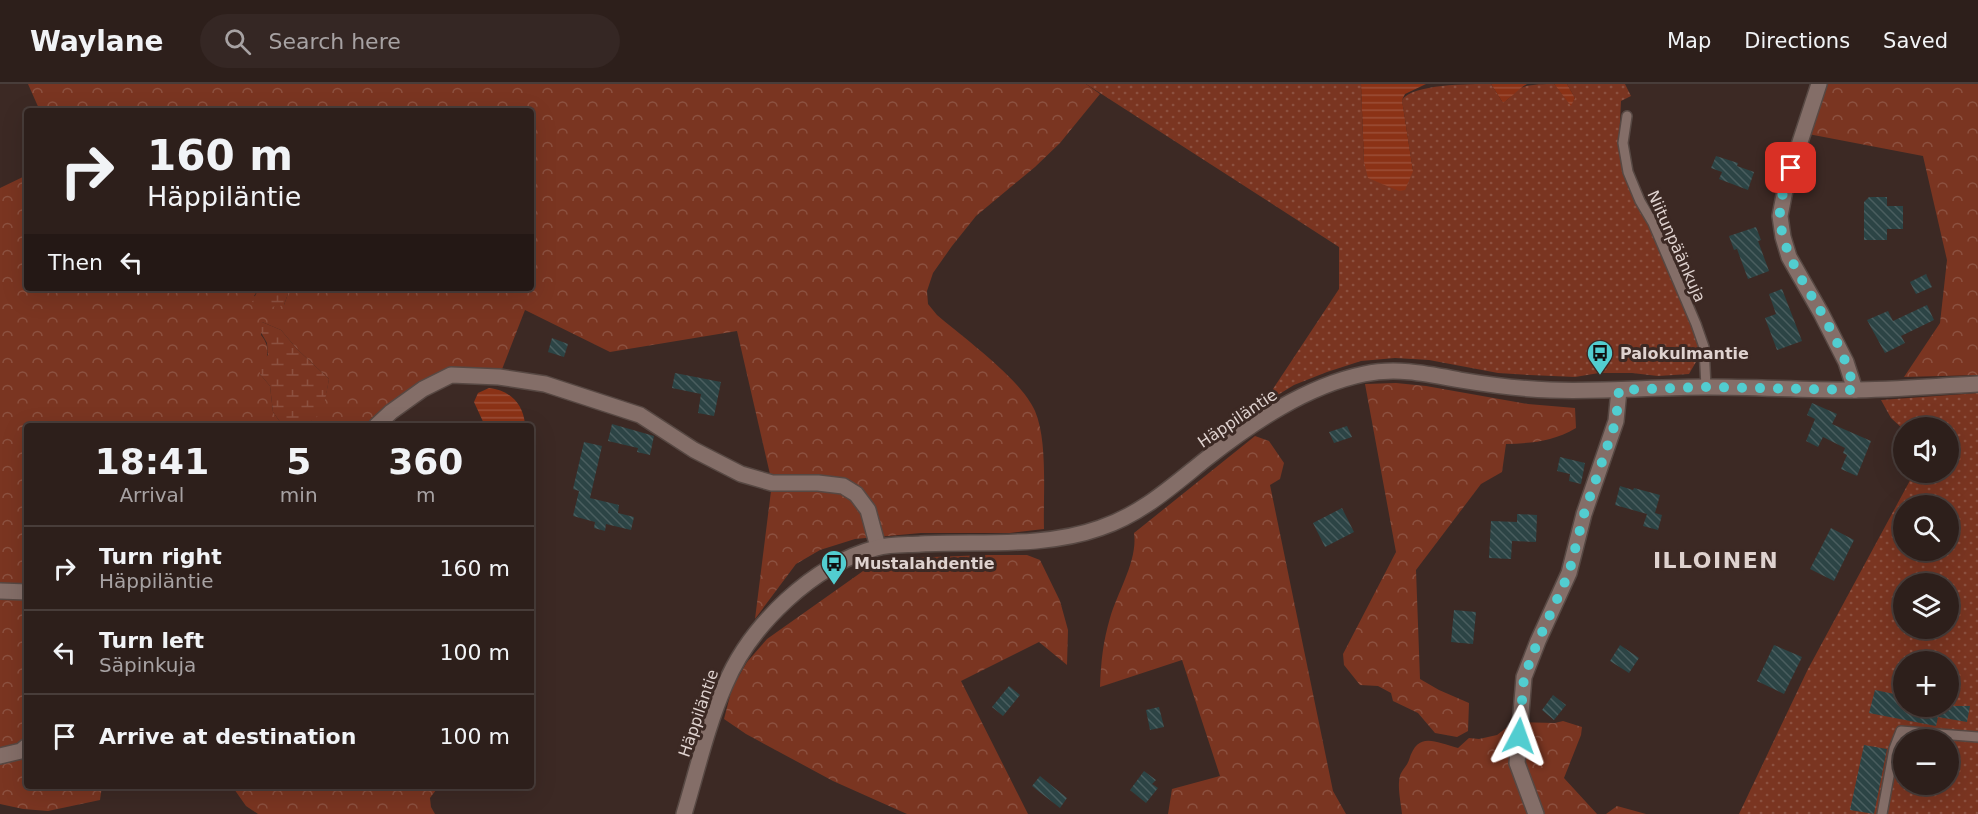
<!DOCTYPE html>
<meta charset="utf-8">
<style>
body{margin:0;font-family:"DejaVu Sans",sans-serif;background:#352724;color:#f1f3f6;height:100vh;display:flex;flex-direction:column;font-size:22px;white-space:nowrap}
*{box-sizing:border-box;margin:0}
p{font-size:20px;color:#a7a2a3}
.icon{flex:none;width:33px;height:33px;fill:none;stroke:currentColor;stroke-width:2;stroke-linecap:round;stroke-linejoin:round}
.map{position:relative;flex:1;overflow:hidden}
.sheet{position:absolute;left:24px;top:339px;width:510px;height:366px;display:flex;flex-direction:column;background:#2d1f1b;border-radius:6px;box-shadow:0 6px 24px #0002,0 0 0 2px #483d3a}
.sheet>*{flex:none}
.guide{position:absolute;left:24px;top:24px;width:510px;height:183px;border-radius:6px;box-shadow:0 6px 24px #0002,0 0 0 2px #483d3a;background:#2d1f1b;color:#f1f3f6;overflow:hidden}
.controls{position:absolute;left:1893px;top:333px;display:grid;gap:12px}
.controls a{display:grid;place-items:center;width:66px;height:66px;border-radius:50%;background:#2d1f1b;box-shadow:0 6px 24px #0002,0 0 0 2px #483d3a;font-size:30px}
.pin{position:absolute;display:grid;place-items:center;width:51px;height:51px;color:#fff;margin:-26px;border-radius:12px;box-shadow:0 3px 9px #0006}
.me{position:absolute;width:66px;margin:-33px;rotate:4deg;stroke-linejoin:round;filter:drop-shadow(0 0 4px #0008)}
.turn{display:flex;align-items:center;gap:21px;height:126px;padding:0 24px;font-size:27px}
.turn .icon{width:78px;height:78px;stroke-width:2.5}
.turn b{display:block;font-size:42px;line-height:51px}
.then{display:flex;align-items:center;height:57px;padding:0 24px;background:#0003;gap:12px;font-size:22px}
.eta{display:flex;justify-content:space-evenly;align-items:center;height:102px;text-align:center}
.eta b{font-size:36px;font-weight:800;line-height:42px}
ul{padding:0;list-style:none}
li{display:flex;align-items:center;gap:18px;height:84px;padding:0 24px;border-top:2px solid #483d3a}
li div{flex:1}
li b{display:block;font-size:22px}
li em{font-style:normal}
header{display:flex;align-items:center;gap:36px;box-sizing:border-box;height:84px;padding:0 30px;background:#2d1f1b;border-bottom:2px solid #483d3a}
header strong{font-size:28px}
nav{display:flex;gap:33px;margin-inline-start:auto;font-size:21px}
.search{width:420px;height:54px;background:#352724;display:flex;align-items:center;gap:15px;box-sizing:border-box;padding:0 21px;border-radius:33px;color:#a7a2a3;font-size:22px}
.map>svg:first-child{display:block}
.forest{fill:url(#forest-crowns)}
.wetland{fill:url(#wetland-marsh)}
.park{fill:url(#park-dots);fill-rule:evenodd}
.water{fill:url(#water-rules)}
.building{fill:url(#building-back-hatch)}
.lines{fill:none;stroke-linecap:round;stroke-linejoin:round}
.service-casing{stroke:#574843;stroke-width:12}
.minor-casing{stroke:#574843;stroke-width:18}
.tertiary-casing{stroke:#574843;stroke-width:18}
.service{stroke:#846e68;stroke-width:9}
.minor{stroke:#846e68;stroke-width:15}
.tertiary{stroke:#846e68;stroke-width:15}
.route{stroke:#52cdd0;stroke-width:10;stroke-dasharray:0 18}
.labels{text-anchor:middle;stroke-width:6;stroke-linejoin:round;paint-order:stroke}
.street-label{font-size:16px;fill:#dfd2cf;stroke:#3c2924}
.poi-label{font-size:16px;font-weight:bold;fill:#dfd2cf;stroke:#3c2924;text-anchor:start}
.district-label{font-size:22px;font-weight:bold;letter-spacing:1.5px;fill:#dfd2cf;stroke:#3c2924}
</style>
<header>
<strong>Waylane</strong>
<div class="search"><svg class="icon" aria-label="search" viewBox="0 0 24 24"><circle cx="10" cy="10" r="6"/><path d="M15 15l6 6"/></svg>Search here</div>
<nav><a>Map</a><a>Directions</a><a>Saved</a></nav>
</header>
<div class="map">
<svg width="1978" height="730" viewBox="0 0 1978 730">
<defs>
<pattern id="forest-crowns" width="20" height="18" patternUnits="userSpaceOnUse" patternTransform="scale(1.5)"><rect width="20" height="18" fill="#7a3521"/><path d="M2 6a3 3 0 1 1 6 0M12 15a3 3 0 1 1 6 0" fill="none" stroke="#8c5140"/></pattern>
<pattern id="wetland-marsh" width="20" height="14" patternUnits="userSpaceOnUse" patternTransform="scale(1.5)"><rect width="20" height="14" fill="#7a3521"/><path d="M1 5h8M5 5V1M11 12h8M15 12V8" fill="none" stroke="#8c5140"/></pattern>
<pattern id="park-dots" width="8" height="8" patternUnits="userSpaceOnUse" patternTransform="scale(1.5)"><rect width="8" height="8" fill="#7a3521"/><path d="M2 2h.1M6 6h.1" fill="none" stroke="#8c5140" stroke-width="1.8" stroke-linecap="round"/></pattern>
<pattern id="water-rules" width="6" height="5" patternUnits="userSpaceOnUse" patternTransform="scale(1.5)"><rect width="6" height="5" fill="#8b3216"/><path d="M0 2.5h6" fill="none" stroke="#9b4f37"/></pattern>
<pattern id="building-back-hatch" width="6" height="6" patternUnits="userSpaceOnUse" patternTransform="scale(1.5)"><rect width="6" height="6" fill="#2c4445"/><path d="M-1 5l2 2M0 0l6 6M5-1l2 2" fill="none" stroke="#4a5e5f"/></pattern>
</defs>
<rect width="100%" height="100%" fill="#3c2924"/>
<path class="forest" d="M28 0H1086L1100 10 1060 59 1035 83 976 132 952 162 933 189 927 207 928 220 937 231C965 255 1021 295 1035 327 1048 357 1043 412 1044 445L1010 449H921L855 455 820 466 796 480 755 535 772 399 737 247 610 268 525 226 499 293 451 291 376 342H301C323 335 325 315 329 295L297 265 281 246 262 238 261 251C273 266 266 275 260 290L270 302 273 328 283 342H27V702H102L100 716 48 727 23 725 0 720V104L27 91V204H259L254 212 284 221 290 204H531V27H40Z
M1819 0H1978V291L1904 293 1940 239 1947 176 1923 72 1803 49Z
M1396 299 1426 302 1528 320 1575 324 1576 344C1552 358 1532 359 1506 360L1502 388 1481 400 1416 486 1420 595 1439 606 1469 619 1468 647 1457 653 1435 649 1418 629 1393 617 1391 609 1378 602 1360 601 1344 581 1343 570 1396 468 1365 300Z
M1255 352 1269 357 1284 379 1280 395 1270 401 1333 707 1346 730H1168L1172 705 1220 692 1182 576 1100 603C1101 577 1103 558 1110 534 1118 507 1138 476 1134 449Z
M987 471H1027L1040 476 1060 517 1068 546 1067 581 1039 558 961 597 1028 730H907L833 697 746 650 724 635 732 604 747 578 767 555 873 480 892 475 905 474Z
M1563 637 1582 643 1581 651 1564 694 1597 730H1402C1401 719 1397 703 1400 692 1401 687 1407 682 1409 676 1418 647 1434 658 1458 664L1469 654 1479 655 1497 651 1514 638 1555 639Z
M232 702 295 703 297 702H439L430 714 431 723 435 730H258L246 722Z
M1617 722 1646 730H1606Z"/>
<path class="wetland" d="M259 204H290L284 221C273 224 263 223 252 218Z
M262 238 281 246 297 265 329 295C323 330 321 342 283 342L273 328 270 302 260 290 261 277 268 271 267 259 259 245Z"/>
<path class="park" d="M1086 0H1361L1364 78 1413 87 1402 16C1412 0 1469 0 1491 0L1503 19C1509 15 1513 10 1518 5 1528 0 1542 0 1554 0L1571 21 1575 14 1567 0H1625L1631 12 1621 17 1619 59 1649 141 1692 242 1700 264V271L1689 290 1658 292 1632 289H1599L1575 293 1530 291 1498 289 1429 276 1395 274 1361 277 1327 288 1294 301 1263 320 1339 205V163Z
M1978 309V730H1739L1808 585 1914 389 1948 388V344L1903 345 1891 334 1881 316ZM1904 422H1948V466H1904ZM1904 500H1948V544H1904ZM1904 578H1948V622H1904ZM1904 656H1948V700H1904Z"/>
<path class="water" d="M1361 0H1426L1405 10 1402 16 1413 87 1405 106 1399 107 1368 94 1364 78Z
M1491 0H1527C1518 5 1512 13 1503 19Z
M1554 0H1567L1575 14 1571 22Z
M489 304C509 306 523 319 525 340L524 342H485L474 318 478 309Z"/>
<path class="building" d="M1716 72 1738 79 1737 82 1754 88 1748 106 1719 95 1722 88 1711 84Z
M1869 113H1887V122H1903V145H1887V156H1864V118Z
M1756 143 1761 156 1758 157 1769 187 1748 195 1737 165 1734 166 1729 152Z
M1926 190 1932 203 1916 210 1910 198Z
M1782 205 1802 257 1777 266 1765 234 1776 230 1769 210Z
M1927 221 1934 236 1901 252 1905 259 1885 269 1867 236 1888 227 1893 237Z
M552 254 568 260 564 273 548 268Z
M675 289 721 298 714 332 698 329 701 310 672 304Z
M1812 319 1837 330 1832 340 1871 357 1857 392 1841 385 1847 371 1843 369 1845 364 1823 353 1818 363 1806 357 1815 335 1807 331Z
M612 340 654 352 650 371 637 368 638 364 608 357Z
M1347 342 1352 353 1334 359 1329 348Z
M584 358 602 362 590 414 619 421 618 429 634 433 631 446 606 440 605 447 594 444 595 438 573 432 579 407 573 405Z
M1560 373 1585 379 1581 400 1569 397 1570 390 1557 387Z
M1620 402 1633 406 1634 404 1660 411 1655 429 1662 431 1658 446 1643 442 1647 430 1615 421Z
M1342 424 1354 448 1325 463 1313 439Z
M1517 430 1537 431 1536 458 1512 457 1511 475 1489 474 1491 437 1517 438Z
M1831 444 1854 456 1834 497 1810 485Z
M1454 526 1476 528 1473 560 1451 558Z
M1620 561 1639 574 1629 589 1610 577Z
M1774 561 1802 573 1784 610 1757 597Z
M1009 602 1020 611 1003 632 992 623Z
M1875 606 1904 612V622H1970L1967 638 1938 633 1936 642 1869 629Z
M1553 611 1566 621 1554 636 1542 626Z
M1159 623 1164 643 1150 646 1146 626Z
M1864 661 1887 665 1874 730 1850 726Z
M1144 687 1156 696 1152 700 1158 704 1146 719 1130 706Z
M1040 692 1067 714 1060 724 1032 702Z"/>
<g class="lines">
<g class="service-casing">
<path id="service" d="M1627 32 1623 59 1628 88 1640 117 1653 139 1696 240 1704 263 1706 303
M1882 730 1894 665 1901 647 1978 653"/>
</g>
<g class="minor-casing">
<path id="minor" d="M1819 0 1786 101 1780 132 1783 153 1789 173 1821 229 1846 278 1855 306
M376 342 391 328 423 305 451 291 499 293 545 300 640 331 694 366 741 390 772 399H818L843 402 856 410 868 426 878 463
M0 507 27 508
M0 672 21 667 27 662
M1536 730 1517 679 1524 593 1538 557 1569 489 1584 430 1616 337 1619 306"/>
</g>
<g class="tertiary-casing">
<path id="tertiary" d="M684 730C697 687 707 642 725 601 750 541 813 481 876 464 890 460 907 461 921 460 980 457 1044 464 1100 444 1142 430 1172 402 1206 375 1252 339 1306 302 1364 290 1397 283 1428 290 1460 296 1490 301 1520 305 1550 306 1602 308 1655 303 1708 303 1755 303 1803 306 1850 306 1893 306 1936 302 1978 300"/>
</g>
<use href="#service" class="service"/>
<use href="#minor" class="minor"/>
<use href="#tertiary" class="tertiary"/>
</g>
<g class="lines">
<path class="route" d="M1519 652 1524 593 1538 557 1569 489 1584 430 1616 337 1619 306 1706 303 1854 306C1848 278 1834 251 1820 226 1803 197 1782 168 1780 133 1779 117 1786 99 1791 84"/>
</g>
<defs>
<g id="bus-pin" transform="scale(1.35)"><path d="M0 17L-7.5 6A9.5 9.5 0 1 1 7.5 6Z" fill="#52cdd0" stroke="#3c2924"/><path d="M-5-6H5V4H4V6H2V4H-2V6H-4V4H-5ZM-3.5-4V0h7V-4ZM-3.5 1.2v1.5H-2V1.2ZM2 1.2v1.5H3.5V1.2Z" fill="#111"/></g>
</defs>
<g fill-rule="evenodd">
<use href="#bus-pin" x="1600" y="269"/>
<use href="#bus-pin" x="834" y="479"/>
</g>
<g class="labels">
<g class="street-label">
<text transform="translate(1677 162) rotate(66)" y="6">Niitunpäänkuja</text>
<text transform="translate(1237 334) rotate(-34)" y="6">Häppiläntie</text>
<text transform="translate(698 629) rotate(-71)" y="6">Häppiläntie</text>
</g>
<g class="poi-label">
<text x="1620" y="275">Palokulmantie</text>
<text x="854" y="485">Mustalahdentie</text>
</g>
<g class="district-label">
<text x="1716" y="484">ILLOINEN</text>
</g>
</g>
</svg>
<div class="controls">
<a><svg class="icon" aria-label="sound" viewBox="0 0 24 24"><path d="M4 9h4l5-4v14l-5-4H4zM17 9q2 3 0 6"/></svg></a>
<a><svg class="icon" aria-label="search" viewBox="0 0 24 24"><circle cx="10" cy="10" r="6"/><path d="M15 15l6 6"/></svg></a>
<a><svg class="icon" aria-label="layers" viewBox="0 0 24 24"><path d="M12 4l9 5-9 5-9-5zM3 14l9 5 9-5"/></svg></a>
<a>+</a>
<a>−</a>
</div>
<div class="pin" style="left:1791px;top:84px;background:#d93025"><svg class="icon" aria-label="arrive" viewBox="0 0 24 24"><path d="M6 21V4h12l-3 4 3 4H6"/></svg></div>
<svg class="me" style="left:1519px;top:652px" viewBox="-20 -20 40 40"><path d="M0-17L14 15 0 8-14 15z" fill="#52cdd0" stroke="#fff" stroke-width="4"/></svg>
<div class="guide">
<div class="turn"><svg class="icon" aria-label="right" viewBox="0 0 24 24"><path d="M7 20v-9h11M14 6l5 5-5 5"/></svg><div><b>160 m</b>Häppiläntie</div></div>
<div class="then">Then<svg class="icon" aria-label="left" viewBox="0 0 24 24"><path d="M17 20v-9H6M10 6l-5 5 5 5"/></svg></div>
</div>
<section class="sheet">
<div class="eta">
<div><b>18:41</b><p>Arrival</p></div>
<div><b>5</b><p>min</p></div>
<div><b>360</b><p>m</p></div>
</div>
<ul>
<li><svg class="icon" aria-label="right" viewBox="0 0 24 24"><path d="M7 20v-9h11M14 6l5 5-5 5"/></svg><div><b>Turn right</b><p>Häppiläntie</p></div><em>160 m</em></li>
<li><svg class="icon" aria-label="left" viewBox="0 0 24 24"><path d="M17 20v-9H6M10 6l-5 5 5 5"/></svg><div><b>Turn left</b><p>Säpinkuja</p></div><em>100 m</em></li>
<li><svg class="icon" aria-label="arrive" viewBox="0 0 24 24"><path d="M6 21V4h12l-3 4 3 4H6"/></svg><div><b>Arrive at destination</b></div><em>100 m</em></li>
</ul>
</section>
</div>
